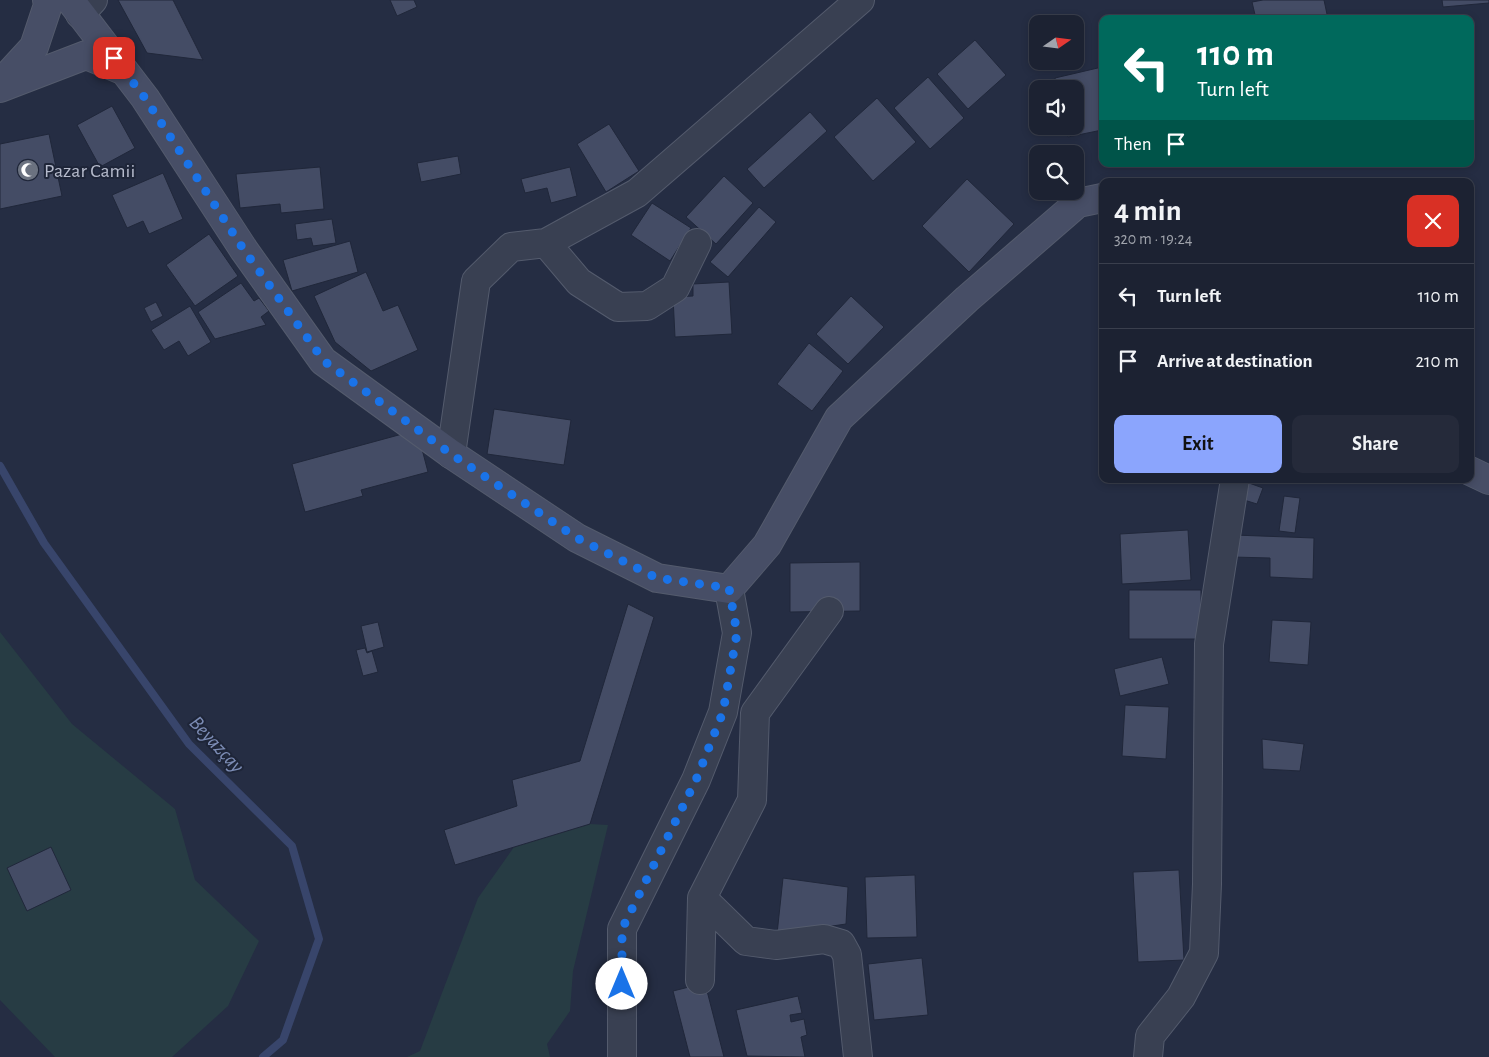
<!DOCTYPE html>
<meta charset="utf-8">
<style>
body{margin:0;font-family:"Alegreya Sans",sans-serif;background:#252a3a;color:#f1f3f6;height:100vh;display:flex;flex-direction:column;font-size:19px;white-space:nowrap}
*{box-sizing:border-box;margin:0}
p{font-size:16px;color:#a0a4ac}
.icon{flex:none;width:28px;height:28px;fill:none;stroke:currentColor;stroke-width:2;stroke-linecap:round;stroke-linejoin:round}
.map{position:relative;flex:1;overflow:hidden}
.sheet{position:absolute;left:1099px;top:178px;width:375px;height:305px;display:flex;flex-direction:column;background:#1c2232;border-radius:10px;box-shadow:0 2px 8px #0003,0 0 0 1px #3a3f4d}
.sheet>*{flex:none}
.top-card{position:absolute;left:1099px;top:15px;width:375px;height:152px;border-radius:10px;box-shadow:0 2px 8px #0003,0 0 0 1px #3a3f4d;background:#00695c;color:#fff;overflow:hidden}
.needle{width:32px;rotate:76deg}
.buttons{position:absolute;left:1029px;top:15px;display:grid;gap:10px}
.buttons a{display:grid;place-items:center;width:55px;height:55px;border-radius:10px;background:#1c2232;box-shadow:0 2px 8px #0003,0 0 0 1px #3a3f4d;font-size:25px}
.pin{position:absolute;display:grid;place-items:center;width:42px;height:42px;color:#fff;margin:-21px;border-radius:10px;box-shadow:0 2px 8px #0006}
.me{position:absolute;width:55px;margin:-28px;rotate:0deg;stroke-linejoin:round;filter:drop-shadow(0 0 4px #0008)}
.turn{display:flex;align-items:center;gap:18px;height:105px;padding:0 15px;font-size:22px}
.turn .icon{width:65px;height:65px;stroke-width:2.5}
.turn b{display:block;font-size:35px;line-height:42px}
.then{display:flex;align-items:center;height:48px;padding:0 15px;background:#0003;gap:10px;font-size:19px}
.round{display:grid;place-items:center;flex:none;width:52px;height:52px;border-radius:10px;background:#252a3a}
.headline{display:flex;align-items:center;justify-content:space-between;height:85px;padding:0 15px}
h1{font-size:30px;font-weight:600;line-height:38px}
.cta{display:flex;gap:10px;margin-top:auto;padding:10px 15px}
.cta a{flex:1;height:58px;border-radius:10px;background:#8ba5fd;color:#111;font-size:20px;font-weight:600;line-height:58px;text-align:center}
.cta a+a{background:#252a3a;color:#f1f3f6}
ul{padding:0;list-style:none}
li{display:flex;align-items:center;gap:15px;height:65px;padding:0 15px;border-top:1px solid #3a3f4d}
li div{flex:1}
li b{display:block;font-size:19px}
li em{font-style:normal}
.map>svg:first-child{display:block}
.green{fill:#273c44}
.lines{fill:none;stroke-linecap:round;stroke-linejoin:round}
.stream{stroke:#38456b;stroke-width:8}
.building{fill:#444c65;stroke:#20273a}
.street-casing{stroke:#545b6d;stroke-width:30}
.secondary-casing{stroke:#545b6d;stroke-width:30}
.street{stroke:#394052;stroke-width:28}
.secondary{stroke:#474e66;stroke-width:28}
.route{stroke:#1a73e8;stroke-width:9;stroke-dasharray:0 16.2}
.labels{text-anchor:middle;stroke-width:4;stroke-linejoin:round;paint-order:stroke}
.poi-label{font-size:20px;fill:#b6bbcc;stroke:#1e2538;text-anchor:start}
.water-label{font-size:21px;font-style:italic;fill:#7c8cb5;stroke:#1e2538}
</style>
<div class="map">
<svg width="1489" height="1057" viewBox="0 0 1489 1057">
<rect width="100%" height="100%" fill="#252d43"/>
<path class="green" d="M0 632 72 724 175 809 195 880 259 941 228 1006 172 1057H55L0 1000Z
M590 824 608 825 573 971 570 1011 547 1044 550 1057H407L420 1051 478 898 514 847Z"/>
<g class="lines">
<path class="stream" d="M0 466 44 543 189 744 292 846 319 939 283 1040 263 1057"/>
</g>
<path class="building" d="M118 0H173L203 60 147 53Z
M390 0H414L417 7 397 16Z
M1263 0H1324L1328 19H1256L1252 2Z
M1442 0H1489V3L1443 7Z
M975 40 1006 75 968 109 937 74Z
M1102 67V130L1068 137 1066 126H1075V89H1057L1055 78Z
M928 77 964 118 930 149 894 108Z
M877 98 916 142 873 181 834 137Z
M112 106 135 148 100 167 77 125Z
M810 112 827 131 764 188 747 169Z
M609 124 639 171 606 192 577 144Z
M49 134 62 196 0 209V144Z
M458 156 461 174 421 182 417 163Z
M320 167 324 209 281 213 280 204 240 208 236 174Z
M570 167 577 196 551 203 547 188 525 193 521 179Z
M163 173 183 219 149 234 143 221 127 228 112 195Z
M724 176 753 203 716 244 686 217Z
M967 179 1014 224 969 272 922 226Z
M652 203 691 228 670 261 631 235Z
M759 207 776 222 728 277 710 262Z
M332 219 336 243 313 246 311 238 297 240 295 224Z
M209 234 238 276 195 306 166 265Z
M350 241 358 272 292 291 283 260Z
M366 272 383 311 398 305 418 350 371 371 335 342 314 296Z
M729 282 732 334 675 337 673 297 693 296V284Z
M241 283 254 301 259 298 269 311 261 317 266 325 215 339 198 312Z
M851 296 884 327 848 364 816 334Z
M156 302 163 316 151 322 144 308Z
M190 306 211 342 188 356 179 341 164 350 151 330Z
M809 343 843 371 812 411 777 384Z
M494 409 571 420 564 465 487 454Z
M417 430 428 472 361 490 363 496 305 512 292 464Z
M1139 479H1201L1139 481Z
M1249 483 1263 488 1257 504 1244 500Z
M1284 496 1300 498 1295 533 1279 531Z
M1188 530 1191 580 1122 584 1120 534Z
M1234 535 1314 538 1313 579 1270 577V558L1233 557Z
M860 562V611L790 612V563Z
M1129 590H1201V639H1129Z
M628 604 654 617 590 824 455 865 444 830 517 806 512 780 580 761Z
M1272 620 1311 622 1308 665 1269 662Z
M378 622 384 647 367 652 361 626Z
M365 648 367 653 372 651 378 672 363 676 356 650Z
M1162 657 1169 684 1120 696 1114 669Z
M1125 705 1169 707 1166 759 1122 756Z
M1262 739 1304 744 1300 771 1263 769Z
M51 847 71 890 27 911 7 868Z
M1179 870 1184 960 1138 962 1133 872Z
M915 875 917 937 867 938 865 877Z
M783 878 848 887 846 924 777 934Z
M922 958 928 1015 874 1020 868 964Z
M705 983 724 1057H690L673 991Z
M798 996 802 1013 790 1015 791 1022 804 1019 807 1035 801 1037 805 1057 747 1056 736 1010Z"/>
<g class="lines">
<g class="street-casing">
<path id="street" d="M80 14 93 0
M546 243 579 282 618 307 647 306 675 288 697 243
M451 454 476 281 511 247 546 243 637 193 860 0
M702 898 746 941 776 945 824 939 841 944 847 955 858 1057
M700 980 702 898 752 800 755 713 829 611
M622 1057V929L696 780 723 712 737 633 729 589
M1148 1057 1150 1036 1181 997 1204 953 1207 884 1209 644 1235 479"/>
</g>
<g class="secondary-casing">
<path id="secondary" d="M70 0 145 98 244 250 323 361 451 454 577 538 657 578 729 589 767 545 839 418 967 299 1078 203 1102 198
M0 80 10 73 34 47 48 5 47 0
M0 88 86 55 122 70
M1470 471 1489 480"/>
</g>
<use href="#street" class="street"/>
<use href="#secondary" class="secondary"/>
</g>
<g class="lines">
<path class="route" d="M114 58 145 98 244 250 324 361 451 454 577 538 657 578 729 588 737 633 723 712 696 780 622 929V984"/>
</g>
<defs>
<g id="mosque-disc" transform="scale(1.125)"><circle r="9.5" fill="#6b7280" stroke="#1e2538"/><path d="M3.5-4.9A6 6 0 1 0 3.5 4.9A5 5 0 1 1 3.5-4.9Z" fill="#fff"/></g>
</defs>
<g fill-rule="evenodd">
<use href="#mosque-disc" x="28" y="170"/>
</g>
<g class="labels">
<g class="poi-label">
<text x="44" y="177">Pazar Camii</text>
</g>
<g class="water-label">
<text transform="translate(217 744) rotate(47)" y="7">Beyazçay</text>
</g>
</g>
</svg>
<div class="buttons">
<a><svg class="needle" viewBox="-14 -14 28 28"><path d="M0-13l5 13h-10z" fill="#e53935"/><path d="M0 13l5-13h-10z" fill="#a0a4ac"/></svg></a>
<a><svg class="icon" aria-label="sound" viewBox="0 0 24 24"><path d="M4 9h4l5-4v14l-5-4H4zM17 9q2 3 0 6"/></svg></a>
<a><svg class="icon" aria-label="search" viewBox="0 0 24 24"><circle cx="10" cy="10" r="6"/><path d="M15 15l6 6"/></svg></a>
</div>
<div class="pin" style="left:114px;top:58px;background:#d93025"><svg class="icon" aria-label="arrive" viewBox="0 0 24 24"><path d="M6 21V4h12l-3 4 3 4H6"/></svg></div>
<svg class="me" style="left:622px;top:984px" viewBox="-20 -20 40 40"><circle r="19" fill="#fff"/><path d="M0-13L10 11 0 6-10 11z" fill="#1a73e8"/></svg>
<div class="top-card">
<div class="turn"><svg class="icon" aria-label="left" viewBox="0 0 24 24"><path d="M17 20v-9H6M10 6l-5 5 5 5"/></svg><div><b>110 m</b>Turn left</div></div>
<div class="then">Then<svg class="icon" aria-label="arrive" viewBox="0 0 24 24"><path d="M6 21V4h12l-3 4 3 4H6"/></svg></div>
</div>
<section class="sheet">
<div class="headline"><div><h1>4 min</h1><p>320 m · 19:24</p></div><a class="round" style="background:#d93025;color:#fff"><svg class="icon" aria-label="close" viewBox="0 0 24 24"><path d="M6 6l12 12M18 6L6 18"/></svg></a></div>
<ul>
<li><svg class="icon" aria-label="left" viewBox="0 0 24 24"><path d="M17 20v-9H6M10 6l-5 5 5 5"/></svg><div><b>Turn left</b></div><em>110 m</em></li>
<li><svg class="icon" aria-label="arrive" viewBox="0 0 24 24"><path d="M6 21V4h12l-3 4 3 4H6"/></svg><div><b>Arrive at destination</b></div><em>210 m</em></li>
</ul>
<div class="cta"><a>Exit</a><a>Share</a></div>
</section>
</div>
